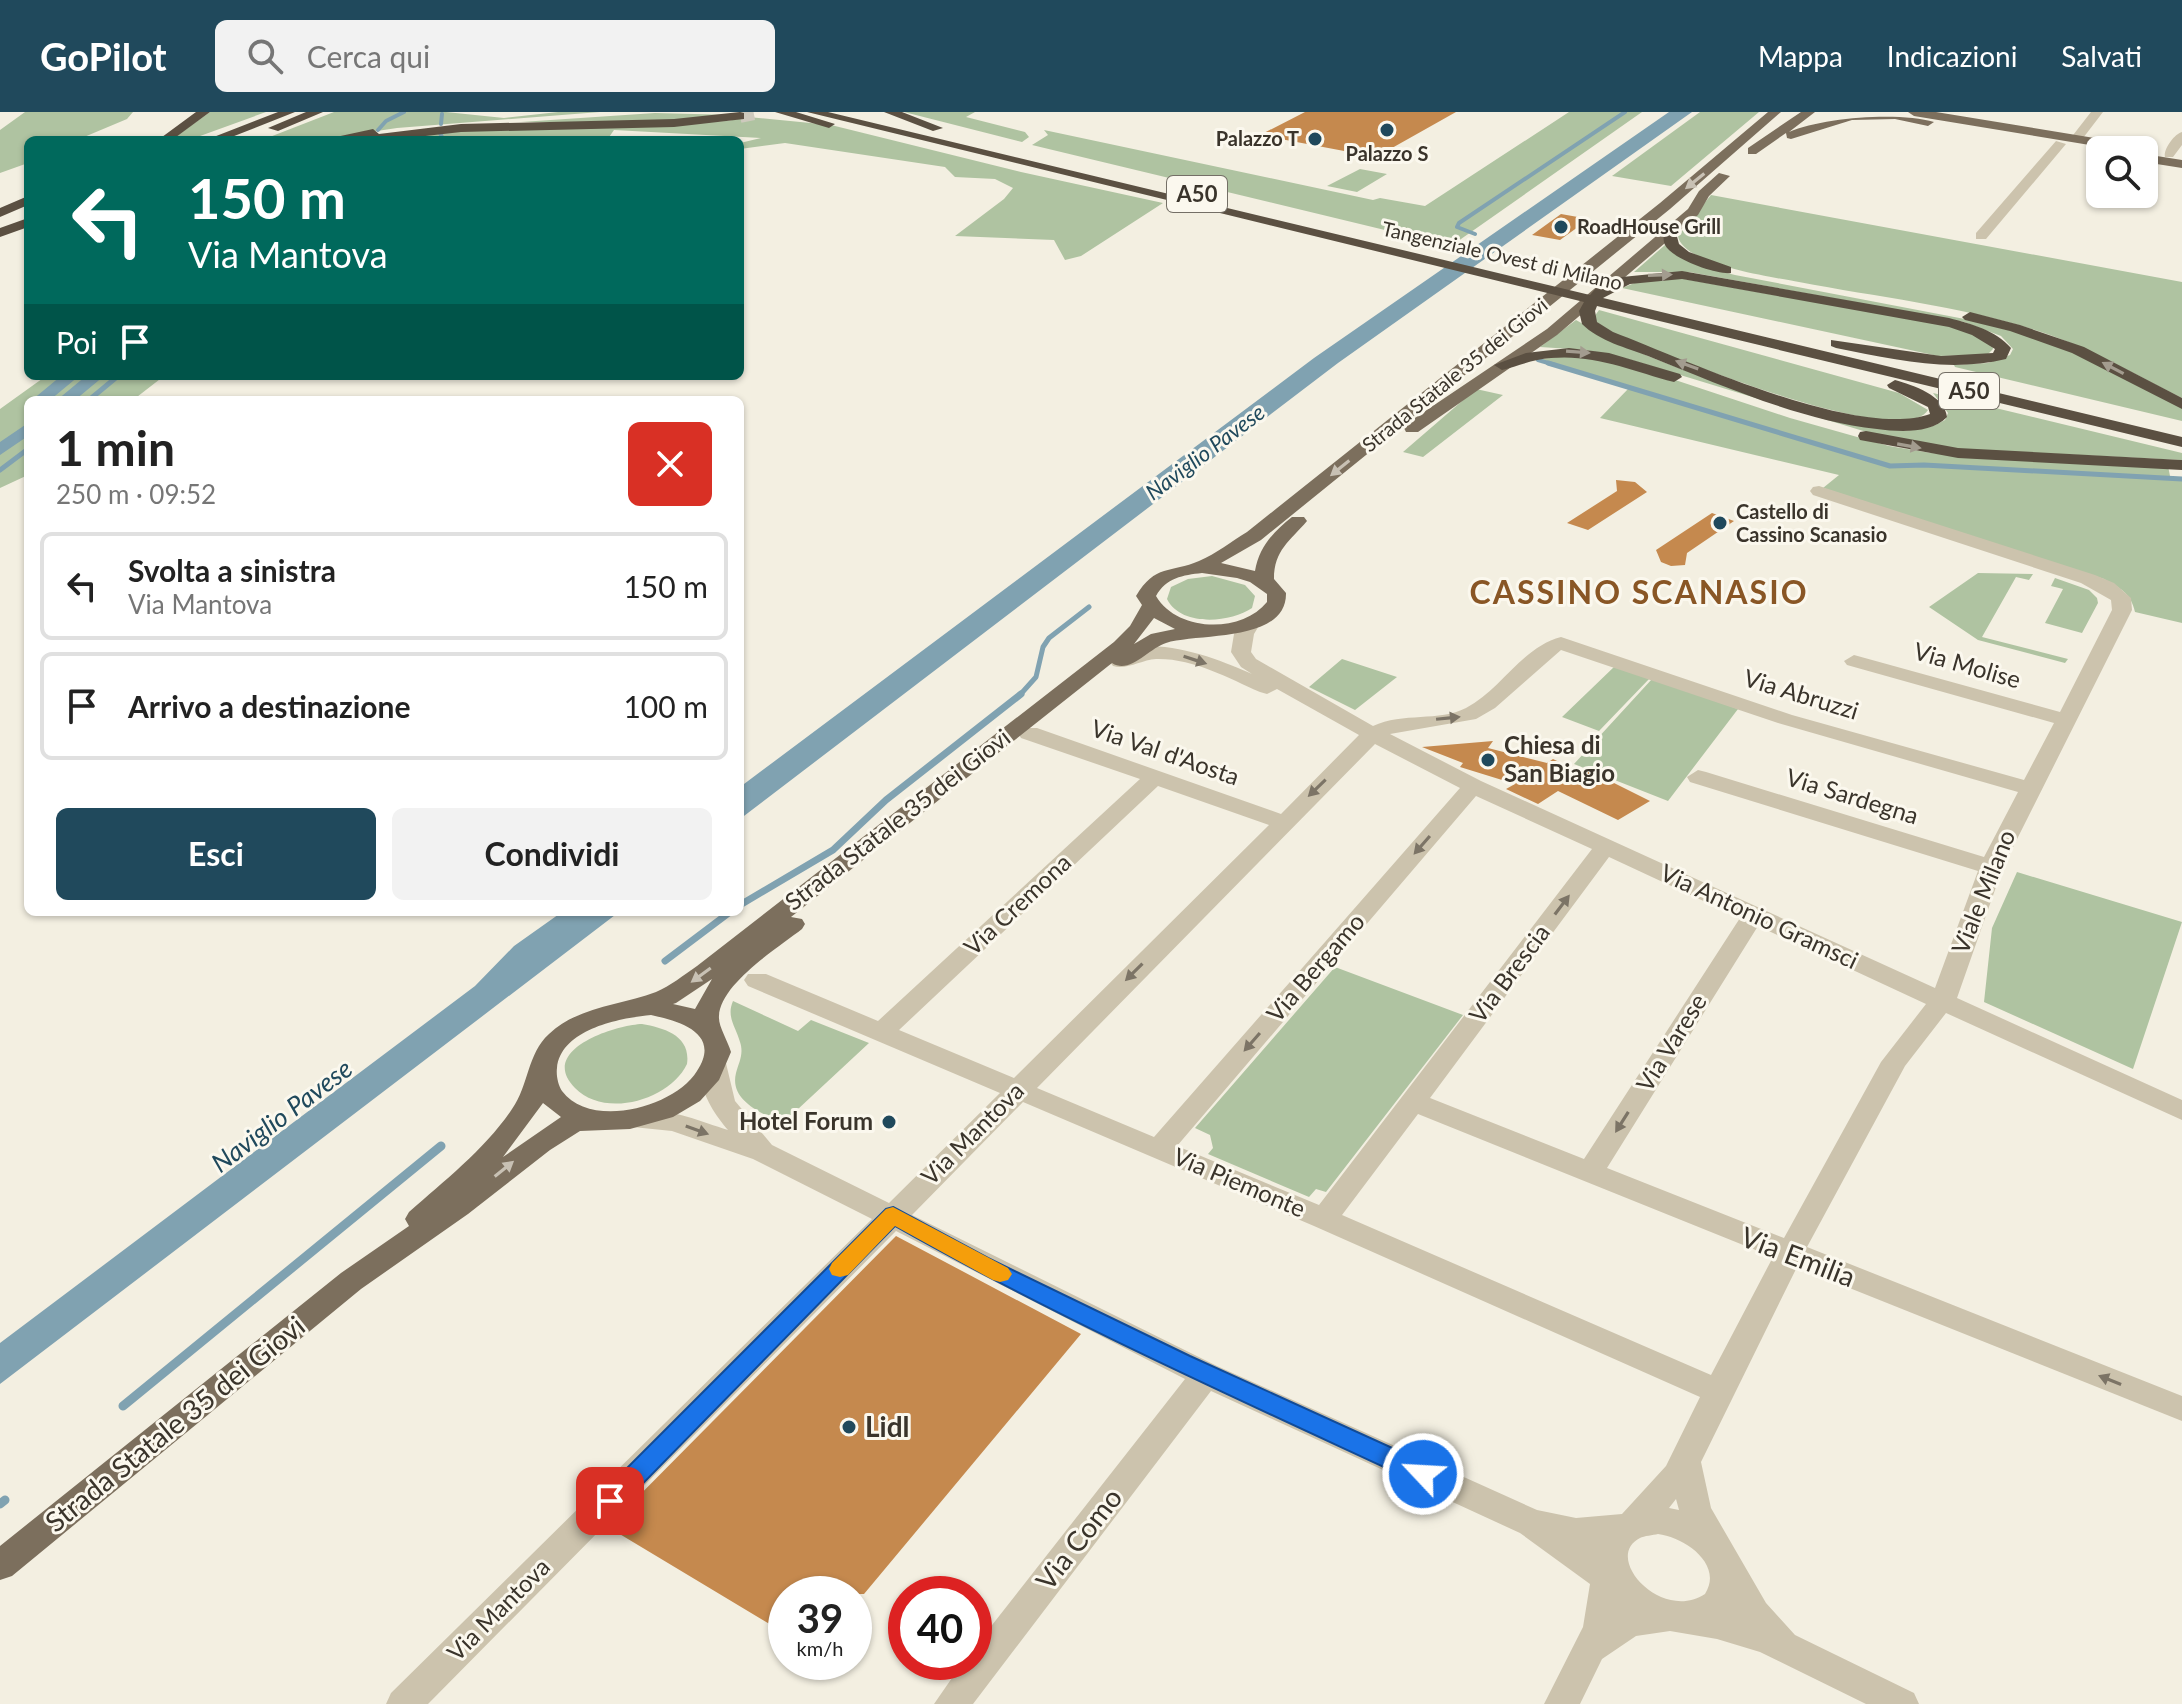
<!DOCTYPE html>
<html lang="it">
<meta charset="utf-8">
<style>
body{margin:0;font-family:Lato,sans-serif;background:#f2f2f2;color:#222;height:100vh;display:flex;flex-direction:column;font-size:30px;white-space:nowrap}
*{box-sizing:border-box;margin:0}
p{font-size:26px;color:#767676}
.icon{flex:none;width:44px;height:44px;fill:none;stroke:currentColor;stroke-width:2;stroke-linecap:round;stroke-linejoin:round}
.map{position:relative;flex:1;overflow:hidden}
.side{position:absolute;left:24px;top:284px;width:720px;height:520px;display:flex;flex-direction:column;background:#fff;border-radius:12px;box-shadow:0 2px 6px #0004}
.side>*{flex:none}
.hud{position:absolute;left:24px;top:24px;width:720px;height:244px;border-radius:12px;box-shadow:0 2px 6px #0004;background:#00695c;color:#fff;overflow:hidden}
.tools{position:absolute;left:2086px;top:24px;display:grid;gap:16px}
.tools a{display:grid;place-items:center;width:72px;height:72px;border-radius:12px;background:#fff;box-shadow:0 2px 6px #0004;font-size:40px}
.speed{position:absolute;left:768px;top:1464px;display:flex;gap:16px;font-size:40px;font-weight:700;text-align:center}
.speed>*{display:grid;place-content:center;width:104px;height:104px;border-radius:50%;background:#fff;box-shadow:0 2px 6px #0004;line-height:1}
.speed small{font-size:20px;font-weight:400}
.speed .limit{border:12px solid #d22;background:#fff;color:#111}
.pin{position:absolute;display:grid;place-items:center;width:68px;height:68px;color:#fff;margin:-34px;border-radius:16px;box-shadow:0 4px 12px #0006}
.me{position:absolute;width:88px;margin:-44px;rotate:295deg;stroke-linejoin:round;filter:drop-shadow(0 0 6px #0008)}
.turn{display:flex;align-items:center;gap:28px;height:168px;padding:0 32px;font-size:36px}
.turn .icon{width:104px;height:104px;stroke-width:2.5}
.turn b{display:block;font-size:56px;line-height:68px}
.then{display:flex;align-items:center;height:76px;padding:0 32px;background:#0003;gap:16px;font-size:30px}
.round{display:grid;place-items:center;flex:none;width:84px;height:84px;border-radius:12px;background:#f2f2f2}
.head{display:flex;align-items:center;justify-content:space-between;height:136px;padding:0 32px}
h1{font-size:48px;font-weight:700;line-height:60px}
.primary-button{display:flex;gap:16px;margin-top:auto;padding:16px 32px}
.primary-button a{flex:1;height:92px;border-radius:12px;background:#20495c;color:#fff;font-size:32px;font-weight:700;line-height:92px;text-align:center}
.primary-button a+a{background:#f2f2f2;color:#222}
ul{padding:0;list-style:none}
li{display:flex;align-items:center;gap:24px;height:108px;margin:0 16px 12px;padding:0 16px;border:4px solid #e0e0e0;border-radius:12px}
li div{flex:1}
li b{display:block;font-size:30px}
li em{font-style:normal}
header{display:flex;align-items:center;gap:48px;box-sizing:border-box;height:112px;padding:0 40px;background:#20495c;color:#fff}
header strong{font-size:38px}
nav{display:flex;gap:44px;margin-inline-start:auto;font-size:28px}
.search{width:560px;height:72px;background:#f2f2f2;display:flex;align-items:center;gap:20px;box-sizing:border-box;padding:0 28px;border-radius:12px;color:#767676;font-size:30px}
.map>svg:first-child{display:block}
.green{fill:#afc3a1}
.water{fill:#80a2b1}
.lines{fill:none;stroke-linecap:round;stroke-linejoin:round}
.stream-far3{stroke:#80a2b1;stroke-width:4}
.stream-far2{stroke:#80a2b1;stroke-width:5}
.stream-far1{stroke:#80a2b1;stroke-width:7}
.stream{stroke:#80a2b1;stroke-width:9}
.canal{fill:#80a2b1;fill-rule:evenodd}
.building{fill:#c5894e}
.highway-tunnel{stroke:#cecabd;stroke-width:14;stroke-dasharray:14 7;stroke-linecap:butt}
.minor{fill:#ccc3ad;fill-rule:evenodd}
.major{fill:#7c6f5d;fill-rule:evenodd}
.highway{fill:#5b5042;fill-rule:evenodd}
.oneway{fill:#c8c1b4}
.oneway2{fill:#a39c8f}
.oneway3{fill:#7c7466}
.route{fill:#1a73e8;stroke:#114b97;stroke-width:2}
.slow{fill:#f59e0b}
.poi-dot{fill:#20495c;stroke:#fbf8ee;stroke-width:3}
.labels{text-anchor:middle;stroke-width:6;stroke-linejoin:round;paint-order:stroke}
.far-poi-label{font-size:20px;font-weight:bold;fill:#3a342b;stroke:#fbf8ee;text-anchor:start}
.far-street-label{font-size:20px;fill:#3a342b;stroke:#fbf8ee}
.shield{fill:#fbf8ee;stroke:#746f66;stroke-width:2}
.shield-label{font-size:22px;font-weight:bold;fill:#3a342b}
.far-water-label{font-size:22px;font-style:italic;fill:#20495c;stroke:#fbf8ee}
.street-label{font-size:24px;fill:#3a342b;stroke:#fbf8ee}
.poi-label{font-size:24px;font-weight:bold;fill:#3a342b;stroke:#fbf8ee;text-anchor:start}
.water-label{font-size:26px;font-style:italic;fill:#20495c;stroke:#fbf8ee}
.near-street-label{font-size:28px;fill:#3a342b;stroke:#fbf8ee}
.near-poi-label{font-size:28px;font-weight:bold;fill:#3a342b;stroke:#fbf8ee;text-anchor:start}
.district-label{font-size:32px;font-weight:bold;letter-spacing:2px;fill:#895625;stroke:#fbf8ee}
</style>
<header>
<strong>GoPilot</strong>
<div class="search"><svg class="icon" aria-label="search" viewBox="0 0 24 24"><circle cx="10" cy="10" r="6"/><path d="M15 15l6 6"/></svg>Cerca qui</div>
<nav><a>Mappa</a><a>Indicazioni</a><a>Salvati</a></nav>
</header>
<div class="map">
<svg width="2182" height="1592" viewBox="0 0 2182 1592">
<rect width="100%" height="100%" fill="#f3efe1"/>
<path class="green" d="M25 0H133L127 7 77 28H28V51L0 61V18Z
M210 0H266L189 28H171Z
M334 0H446L504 6 558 0H600L397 16 317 28H262Z
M904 0H975L966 5 1025 20 1029 25 1022 30Z
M1569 0H1642L1451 134 1032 33 1048 23 1044 18 1373 88 1380 86 1425 94Z
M1700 0H1759L1671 74 1612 64Z
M655 1 734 3 652 10H521Z
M748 5 831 13 1021 60 1163 91 1081 144 1065 148 1054 128 955 124 1004 87 1013 76 995 67 955 65 945 55 785 31 740 37V31L761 26 614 18 607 28H368L435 20 727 9Z
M1360 57 1387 62 1357 80 1327 74Z
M1711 83 2182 170V286C2139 265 2096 239 2050 223 1970 195 1882 186 1799 170 1773 165 1683 153 1678 124Z
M1665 133 1711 157 1735 163 1996 213 2063 235 2182 296V309L1955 255 1954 253 1988 251 2010 243 2013 237 2001 224 1964 210 1689 160H1634Z
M1673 165 1962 216 1992 232 1993 237 1987 243 1938 244 1622 176 1637 170Z
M1599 198 1899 281 1928 298C1902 341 1653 238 1611 220L1595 209 1594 205Z
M1576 208C1675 267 1792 290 1905 319L1933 314 1945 308 1948 301 1933 281 2182 341V348L1951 337 1883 325 1628 247 1586 238 1540 235Z
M1579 242 1636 255 1790 306 1889 334 1931 341 2168 354 2170 364 2182 367V511L2135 500C2131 481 2120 476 2104 467L1823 376 1839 363 1600 306 1628 277 1535 248Z
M46 264H164L133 288H28V363L0 376V297Z
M1476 277 1503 283 1423 345 1403 340Z
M1978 461 2033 462 2029 468 2016 465 1982 525 2068 547 2065 551 1978 528 1929 495Z
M1212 464 1245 473 1255 484 1252 496C1230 511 1181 515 1167 487L1171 475 1188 467Z
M2055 466 2089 478 2097 486 2098 491 2082 521 2045 511 2063 477 2051 474Z
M1342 547 1397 565 1355 598 1309 575Z
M1615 554 1650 566 1599 619 1562 605Z
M1652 567 1738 597 1668 689 1574 652Z
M2017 760 2182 810 2133 957 1984 890 1992 816Z
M1335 855 1463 903 1326 1080 1316 1077 1309 1085 1208 1042 1213 1036 1210 1023 1195 1016Z
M733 889 798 919 811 908 869 931 783 1011C763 1002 729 989 736 961 739 950 744 942 740 930 736 915 726 905 733 889Z
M642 912C665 916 691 924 687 952 670 988 605 1007 575 976 537 938 615 913 642 912Z"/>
<path class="water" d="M1669 0H1692L1338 251 740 707V675L1314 246Z
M562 800H619L0 1272V1231L475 874 514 834Z"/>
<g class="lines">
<path class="stream-far3" d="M441 12 442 2
M378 18 386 9 404 0
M439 28 442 25 440 21
M1475 122 1457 115 1459 111 1625 0
M1538 248 1555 253"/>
<path class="stream-far2" d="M1548 251 1890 354 1924 353 2182 367
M89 288 118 264
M0 358 28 337
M1019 584 1036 565 1043 535 1049 526 1089 495"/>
<path class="stream-far1" d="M740 793 833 738 886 688 1021 582
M665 849 730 800"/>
<path class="stream" d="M123 1294 441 1034
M0 1392 5 1388"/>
<path class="canal" d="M61 264H79L50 288H32Z
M86 264H104L75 288H57Z
M28 311V324L0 343V330Z"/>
</g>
<path class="building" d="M1305 0H1456L1376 45 1260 23Z
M1561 102 1589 107 1560 128 1532 123Z
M1616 368 1635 370 1647 380 1588 418 1567 411 1617 379Z
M1712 401 1734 409 1687 441 1685 453 1671 454 1661 450 1656 438Z
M1493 629 1488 636 1547 651 1553 647 1580 660 1586 657 1650 689 1618 708 1558 679 1538 692 1506 677 1515 672 1460 655 1463 651 1422 635Z
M896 1124 1081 1222 864 1482H786V1522L608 1415Z"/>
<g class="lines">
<path class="highway-tunnel" d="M740 4 760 0"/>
<path class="minor" d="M2091 0H2103L2080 30H2072L2070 27Z
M2182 20V33L2173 45H2165C2163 38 2174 22 2182 20Z
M2056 29 2066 32 1986 127H1976V121Z
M1819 374 2095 463 2114 471 2131 486 2132 498 2003 755 1957 886 2182 988V1008L1946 901 1905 954 1807 1135 2182 1284V1309L1797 1155 1701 1350 1711 1396 1766 1491 1795 1523 1914 1581 1919 1592H1866L1760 1540 1717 1527 1670 1519 1636 1524 1602 1547 1580 1592H1544L1583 1515 1590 1472 1520 1421 1211 1279 973 1592H934L963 1550H974V1536L1185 1267 896 1119 428 1592H386L391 1581 872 1107 753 1047 672 1019 623 1014 619 1007 623 1000C658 991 696 1008 728 1018 713 1000 692 971 707 947L716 944 725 947 735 989 772 1033 889 1091 1000 981 748 874 744 868 748 862H766L878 909 1140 667 1021 626 1018 621 1021 616H1037L1281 702 1359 623 1277 577 1267 582 1260 580C1228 566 1193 546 1156 547 1141 548 1127 558 1113 554L1110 550C1139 515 1219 547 1252 562L1241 555 1231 540 1234 522 1243 508H1257L1260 512 1254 522 1251 540 1256 547 1373 614C1403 600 1439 610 1466 596 1501 578 1522 535 1561 525L1792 603 2024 668 2054 611 1847 553 1844 549 1854 543 2060 600 2112 498 2111 488 2081 471 1813 383 1810 379 1813 375ZM1561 538 1778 611 2018 680 1984 745 1706 660 1698 658 1687 665 1690 670 1978 759 1935 876 1481 669 1390 622 1476 607 1495 596ZM1375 632 1460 676 1154 1025 1037 976ZM1158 674 1269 713 1014 966 899 918ZM1476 684 1592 737 1319 1093 1177 1034ZM1609 745 1740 806 1584 1047 1430 986ZM1758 814 1926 892 1881 950 1784 1126 1607 1056ZM1023 990 1314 1114 1700 1285 1666 1354 1622 1402 1576 1406 1537 1398 1217 1254 912 1103ZM1418 1002 1773 1145 1711 1263 1342 1103ZM1676 1387 1679 1398 1669 1396ZM1658 1422C1684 1425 1724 1452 1705 1482 1661 1511 1602 1445 1640 1426 1644 1424 1653 1423 1658 1422Z"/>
<path class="major" d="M1768 0H1781L1670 97 1261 428 1221 451 1255 459C1259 435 1273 420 1292 405H1304L1307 409C1290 429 1274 438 1274 467L1286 481C1287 531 1198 521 1166 531 1149 536 1130 563 1112 551L791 805 802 807 805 812 802 817C779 835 720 872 719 904 718 914 728 929 731 940L719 968 700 989 673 1005 630 1017 580 1019 550 1038 468 1102 361 1177 12 1464 0 1468V1434L341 1161 409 1114 405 1107 409 1100C445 1068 485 1037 512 997 529 973 527 942 549 922 577 895 621 893 656 880 670 874 684 863 697 854L1114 530 1130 514 1142 493 1136 484C1155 452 1171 461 1199 449 1216 442 1232 429 1247 420L1660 91ZM1202 461 1237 466 1250 470 1267 482V490C1241 522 1177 520 1156 484 1166 466 1183 463 1202 461ZM1154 506 1175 517 1151 522 1134 532ZM712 867 695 897 673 892 676 891ZM651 903C679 909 722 921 697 959 675 995 591 1018 562 979 558 973 556 963 557 956 561 917 620 906 651 903ZM543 991 561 1005 503 1045Z
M1801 0H1815L1789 20C1824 5 1900 0 1934 10L1928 14 1895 7 1852 8 1791 27 1787 26 1786 21 1756 42H1748V36Z
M1908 0H1936L2143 34 2149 38 2144 42V38H2120L1914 4Z
M2144 42 2182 48V56L2144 50Z
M1719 61 1730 64 1709 84 1698 103 1557 223 1418 320H1406L1404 316 1406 312 1547 217 1688 97 1699 79Z"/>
<path class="highway" d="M196 0H210L172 28H158Z
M278 0H295L224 28H206Z
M306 0H323L278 19 268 16Z
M740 0 744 1V7L674 15 461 20 390 28H322L373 17 379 22 461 12 674 7Z
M775 0H796L835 12 829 16Z
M807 0H828L1590 183 1597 175 1622 165 1682 159 1949 206C1972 212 1995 218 2011 236L2006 247C1948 261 1893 247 1836 236L1831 234V228L1941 244 1993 241 1995 237 1972 223 1949 215 1682 167 1630 172 1603 186 2182 325V335L1597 194 1595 199 1597 210 1613 220C1686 248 1858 328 1930 302L1928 295 1889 276 1887 273 1895 268C1913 273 1945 284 1947 305 1931 322 1899 320 1877 317 1799 308 1721 273 1648 244 1627 236 1599 229 1582 212L1579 199 1584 190Z
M884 0H902L943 16 933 19Z
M28 84V93L0 105V96Z
M28 106V115L0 125V116Z
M1670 116 1675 117 1679 132 1689 140 1731 155V161C1717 163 1672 147 1665 133 1663 129 1664 124 1663 120Z
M1970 200 2020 213 2084 235 2182 286V297L2072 241 2010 219 1965 208 1962 205Z
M1569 236 1609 241 1680 262 1682 265 1674 270C1632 259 1595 242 1551 246 1534 247 1518 254 1502 258L1494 253 1526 241Z
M1866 319 1958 336 2182 348V358L1958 346 1860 328 1858 324 1860 320Z"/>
</g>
<defs><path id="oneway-solid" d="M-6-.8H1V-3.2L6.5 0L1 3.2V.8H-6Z" transform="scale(2)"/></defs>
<g class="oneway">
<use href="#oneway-solid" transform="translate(1695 69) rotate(141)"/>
<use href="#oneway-solid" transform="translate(1340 356) rotate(141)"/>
<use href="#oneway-solid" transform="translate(701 863) rotate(144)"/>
<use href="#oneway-solid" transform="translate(504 1057) rotate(-39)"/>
</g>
<g class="oneway2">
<use href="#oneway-solid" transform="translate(1660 163) rotate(-2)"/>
<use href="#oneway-solid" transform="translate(1578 240) rotate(4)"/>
<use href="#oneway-solid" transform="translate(1687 253) rotate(-160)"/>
<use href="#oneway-solid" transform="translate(2113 256) rotate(-152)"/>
<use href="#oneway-solid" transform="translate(1909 334) rotate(10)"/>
</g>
<g class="oneway3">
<use href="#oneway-solid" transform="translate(1195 548) rotate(18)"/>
<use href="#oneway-solid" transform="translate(1448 606) rotate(-6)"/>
<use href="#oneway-solid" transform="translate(1317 676) rotate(136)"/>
<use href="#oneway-solid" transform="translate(1422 733) rotate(131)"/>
<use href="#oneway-solid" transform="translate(1562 793) rotate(-53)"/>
<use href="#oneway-solid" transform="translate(1134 860) rotate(135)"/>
<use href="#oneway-solid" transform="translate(1252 930) rotate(131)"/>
<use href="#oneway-solid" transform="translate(1622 1010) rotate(122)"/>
<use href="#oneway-solid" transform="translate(697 1018) rotate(20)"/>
<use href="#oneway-solid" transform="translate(2110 1268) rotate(-158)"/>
</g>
<path class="route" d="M893 1095 988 1146 1190 1244 1432 1354 1436 1362 1432 1369 1423 1372 1414 1369C1240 1288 1063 1209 895 1114L619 1396 610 1400 601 1396 598 1389 601 1382 886 1097Z"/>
<path class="slow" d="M893 1095 1008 1156 1012 1162 1008 1168 1000 1170 993 1168 895 1114 848 1163 840 1165 832 1163 829 1157 832 1151 886 1097Z"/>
<g class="poi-dot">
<circle cx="1387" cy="18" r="8"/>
<circle cx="1315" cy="27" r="8"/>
<circle cx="1561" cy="115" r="8"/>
<circle cx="1720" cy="411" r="8"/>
<circle cx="1488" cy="648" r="8"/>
<circle cx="889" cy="1010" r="8"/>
<circle cx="849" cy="1315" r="8"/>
</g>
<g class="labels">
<g class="far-poi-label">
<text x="1299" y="34" text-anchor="end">Palazzo T</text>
<text x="1387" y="49" text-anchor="middle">Palazzo S</text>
<text x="1577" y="122">RoadHouse Grill</text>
<text x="1736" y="407">Castello di<tspan x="1736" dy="23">Cassino Scanasio</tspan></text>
</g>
<g class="far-street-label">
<text transform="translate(1502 144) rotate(13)" y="7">Tangenziale Ovest di Milano</text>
<text transform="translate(1455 263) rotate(-39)" y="7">Strada Statale 35 dei Giovi</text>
</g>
<g class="shield">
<rect x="1167" y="64" width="60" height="36" rx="6"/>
<rect x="1939" y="261" width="60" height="36" rx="6"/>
</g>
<g class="shield-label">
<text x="1197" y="90">A50</text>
<text x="1969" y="287">A50</text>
</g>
<g class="far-water-label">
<text transform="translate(1205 340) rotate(-37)" y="8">Naviglio Pavese</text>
</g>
<g class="street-label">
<text transform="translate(1967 554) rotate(16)" y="8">Via Molise</text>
<text transform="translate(1801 583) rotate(17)" y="8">Via Abruzzi</text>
<text transform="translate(1165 641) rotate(19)" y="8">Via Val d'Aosta</text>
<text transform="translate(1852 685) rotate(17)" y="8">Via Sardegna</text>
<text transform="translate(898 708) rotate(-38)" y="8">Strada Statale 35 dei Giovi</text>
<text transform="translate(1984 780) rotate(-68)" y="8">Viale Milano</text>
<text transform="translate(1018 793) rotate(-43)" y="8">Via Cremona</text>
<text transform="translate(1759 805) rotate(25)" y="8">Via Antonio Gramsci</text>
<text transform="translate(1316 856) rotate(-49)" y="8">Via Bergamo</text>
<text transform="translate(1510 862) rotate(-53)" y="8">Via Brescia</text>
<text transform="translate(1672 931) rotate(-58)" y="8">Via Varese</text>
<text transform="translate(973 1022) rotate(-45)" y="8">Via Mantova</text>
<text transform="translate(1239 1071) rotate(23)" y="8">Via Piemonte</text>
<text transform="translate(499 1498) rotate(-45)" y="8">Via Mantova</text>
</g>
<g class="poi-label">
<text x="1504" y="642">Chiesa di<tspan x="1504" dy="28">San Biagio</tspan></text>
<text x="873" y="1018" text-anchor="end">Hotel Forum</text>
</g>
<g class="water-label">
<text transform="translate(282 1004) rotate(-37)" y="9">Naviglio Pavese</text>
</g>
<g class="near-street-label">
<text transform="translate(1798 1145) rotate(21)" y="10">Via Emilia</text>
<text transform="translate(175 1312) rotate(-39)" y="10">Strada Statale 35 dei Giovi</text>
<text transform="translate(1079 1427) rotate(-52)" y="10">Via Como</text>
</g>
<g class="near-poi-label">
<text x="865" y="1325">Lidl</text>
</g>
<g class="district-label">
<text x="1639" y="492">CASSINO SCANASIO</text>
</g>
</g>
</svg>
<div class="tools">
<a><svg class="icon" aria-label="search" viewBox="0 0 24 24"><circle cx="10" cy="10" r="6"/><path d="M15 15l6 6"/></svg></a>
</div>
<div class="speed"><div>39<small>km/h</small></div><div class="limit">40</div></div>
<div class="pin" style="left:610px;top:1389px;background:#d93025"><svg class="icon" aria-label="arrive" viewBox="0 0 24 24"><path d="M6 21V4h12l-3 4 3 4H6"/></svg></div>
<svg class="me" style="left:1423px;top:1362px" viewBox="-20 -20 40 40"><circle r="17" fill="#1a73e8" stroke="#fff" stroke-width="3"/><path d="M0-11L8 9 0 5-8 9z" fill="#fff"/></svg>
<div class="hud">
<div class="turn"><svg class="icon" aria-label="left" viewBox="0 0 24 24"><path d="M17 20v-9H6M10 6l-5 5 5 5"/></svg><div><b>150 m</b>Via Mantova</div></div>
<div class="then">Poi<svg class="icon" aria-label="arrive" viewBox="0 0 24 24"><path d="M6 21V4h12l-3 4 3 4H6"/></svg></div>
</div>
<section class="side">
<div class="head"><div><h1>1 min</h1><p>250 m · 09:52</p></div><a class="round" style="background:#d93025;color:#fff"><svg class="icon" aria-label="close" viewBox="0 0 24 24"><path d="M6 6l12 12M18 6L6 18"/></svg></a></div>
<ul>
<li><svg class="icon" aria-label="left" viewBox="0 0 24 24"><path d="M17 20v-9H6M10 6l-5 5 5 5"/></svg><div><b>Svolta a sinistra</b><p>Via Mantova</p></div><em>150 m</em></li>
<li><svg class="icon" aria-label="arrive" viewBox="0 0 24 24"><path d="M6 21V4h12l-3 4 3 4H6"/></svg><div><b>Arrivo a destinazione</b></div><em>100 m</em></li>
</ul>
<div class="primary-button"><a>Esci</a><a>Condividi</a></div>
</section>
</div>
